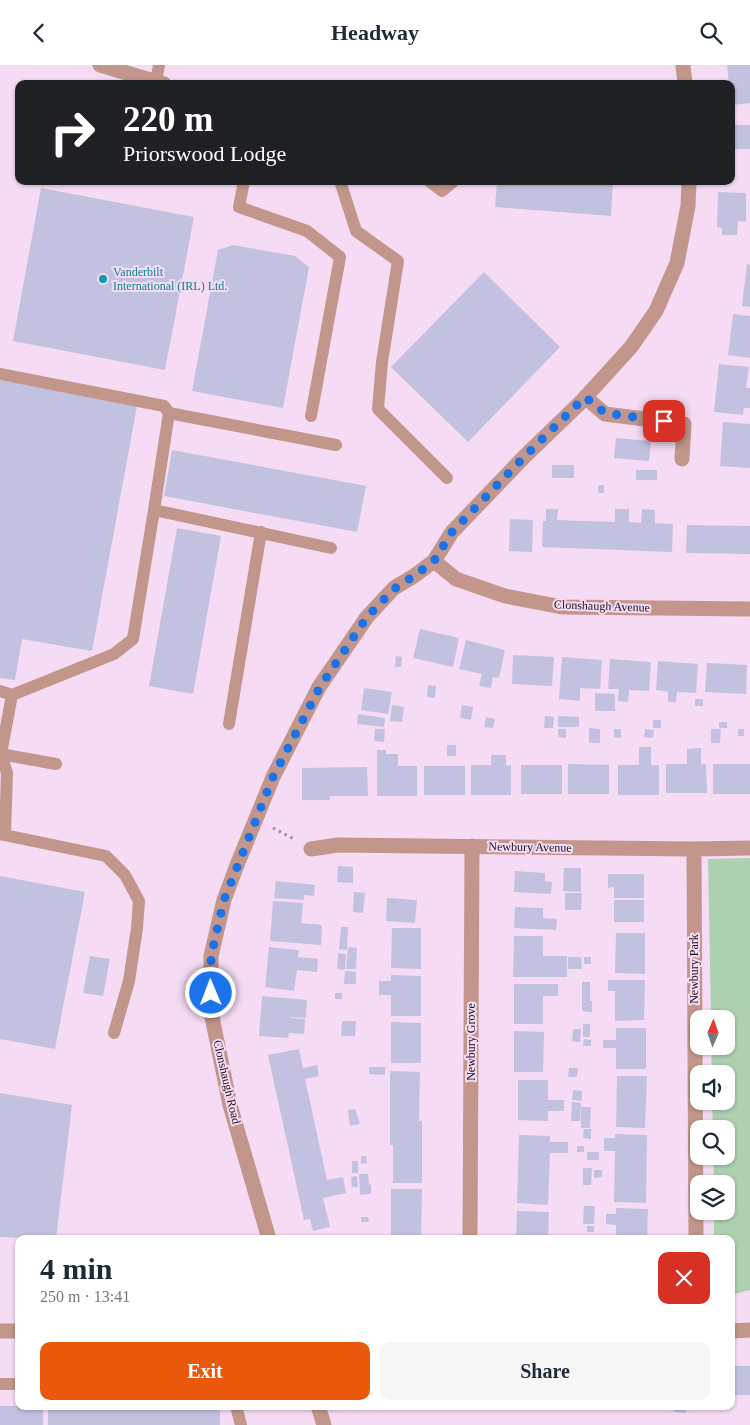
<!DOCTYPE html>
<meta charset="utf-8">
<style>
body{margin:0;font-family:"Times New Roman",serif;background:#f6f6f7;color:#1f2937;height:100vh;display:flex;flex-direction:column;font-size:19px;white-space:nowrap}
*{box-sizing:border-box;margin:0}
p{font-size:16px;color:#747a83}
.icon{flex:none;width:28px;height:28px;fill:none;stroke:currentColor;stroke-width:2;stroke-linecap:round;stroke-linejoin:round}
.map{position:relative;flex:1;overflow:hidden}
.side{position:absolute;left:15px;top:1170px;width:720px;height:175px;display:flex;flex-direction:column;background:#fff;border-radius:10px;box-shadow:0 1px 4px #0004}
.side>*{flex:none}
.banner{position:absolute;left:15px;top:15px;width:720px;height:105px;border-radius:10px;box-shadow:0 1px 4px #0004;background:#202124;color:#fff;overflow:hidden}
.needle{width:32px;rotate:2deg}
.buttons{position:absolute;left:690px;top:945px;display:grid;gap:10px}
.buttons a{display:grid;place-items:center;width:45px;height:45px;border-radius:10px;background:#fff;box-shadow:0 1px 4px #0004;font-size:25px}
.pin{position:absolute;display:grid;place-items:center;width:42px;height:42px;color:#fff;margin:-21px;border-radius:10px;box-shadow:0 2px 8px #0006}
.me{position:absolute;width:55px;margin:-28px;rotate:359deg;stroke-linejoin:round;filter:drop-shadow(0 0 4px #0008)}
.turn{display:flex;align-items:center;gap:18px;height:105px;padding:0 25px;font-size:22px}
.turn .icon{width:65px;height:65px;stroke-width:2.5}
.turn b{display:block;font-size:35px;line-height:42px}
.round{display:grid;place-items:center;flex:none;width:52px;height:52px;border-radius:10px;background:#f6f6f7}
.headline{display:flex;align-items:center;justify-content:space-between;height:85px;padding:0 25px}
h1{font-size:30px;font-weight:600;line-height:38px}
.cta{display:flex;gap:10px;margin-top:auto;padding:10px 25px}
.cta a{flex:1;height:58px;border-radius:10px;background:#ea580c;color:#fff;font-size:20px;font-weight:600;line-height:58px;text-align:center}
.cta a+a{background:#f6f6f7;color:#1f2937}
header{display:flex;justify-content:space-between;align-items:center;height:65px;padding:0 25px;background:#fff;font-size:22px;font-weight:600}
.map>svg:first-child{display:block}
.green{fill:#add0b0}
.building{fill:#c3c1e0}
.lines{fill:none;stroke-linecap:round;stroke-linejoin:round}
.path{stroke:#9f8c9d;stroke-width:3;stroke-dasharray:2.5 4;stroke-linecap:butt}
.service{stroke:#c2968a;stroke-width:12}
.minor{stroke:#c2968a;stroke-width:15}
.tertiary{stroke:#c2968a;stroke-width:15}
.route{stroke:#1a73e8;stroke-width:9;stroke-dasharray:0 16.2}
.culture-dot{fill:#0f9aa8;stroke:#f5dbf3;stroke-width:2}
.labels{text-anchor:middle;stroke-width:4;stroke-linejoin:round;paint-order:stroke}
.culture-label{font-size:12px;fill:#0d838f;stroke:#f5dbf3;text-anchor:start}
.street-label{font-size:12px;fill:#1b121a;stroke:#f5dbf3}
</style>
<header><svg class="icon" aria-label="back" viewBox="0 0 24 24"><path d="M15 5l-7 7 7 7"/></svg>Headway<svg class="icon" aria-label="search" viewBox="0 0 24 24"><circle cx="10" cy="10" r="6"/><path d="M15 15l6 6"/></svg></header>
<div class="map">
<svg width="750" height="1360" viewBox="0 0 750 1360">
<rect width="100%" height="100%" fill="#f5dbf3"/>
<path class="green" d="M750 793V1225L731 1230V1174H714V1146H726V1119H714L713 1091H726V1064H713L712 1036H726V1009H712L711 981H726V954H711L708 794Z"/>
<path class="building" d="M727 0H750V38L732 40 731 19H729Z
M731 60H750V84H731Z
M497 116H613L611 151 495 142Z
M41 123 194 152 165 305 13 276Z
M718 127 746 128V157L738 156 737 170H722V163L717 162Z
M233 180 295 191 309 202 283 343 192 326 218 185Z
M747 199 750 200V242L742 241Z
M484 207 560 282 468 377 391 302Z
M733 249 750 251V293L728 290Z
M719 299 749 302 746 323H750V343H744L743 350 714 347Z
M0 315 137 341 92 586 22 574 15 615 0 613Z
M723 357 750 359V403L720 401Z
M616 373 651 376 649 396 614 393Z
M172 385 366 421 357 467 164 431Z
M552 400H574V413H552Z
M636 405H657V415H636Z
M599 420H604V428H598Z
M546 444H558L557 455 615 457V444H629V457L641 458 642 444 655 445V458L673 459 672 487 542 482 543 456H546Z
M510 454 533 455 532 487 509 486Z
M687 460 750 461V489L686 488Z
M177 463 221 471 193 629 149 621Z
M420 564 459 573 453 602 413 593Z
M466 575 505 585 499 613 493 612 491 623 479 621 482 609 459 604Z
M513 590 554 592 552 621 512 619Z
M396 591 402 592 401 602H395Z
M562 592 602 595 600 624 580 623V636L559 634Z
M610 594 651 597 649 626 629 625 628 637 618 636 619 624H608Z
M658 596 698 599 696 628 677 627 676 637H668V627L656 625Z
M707 598 747 600 746 629 705 627Z
M428 620 436 621 435 633 427 632Z
M364 623 392 627 388 649 361 645Z
M595 628 615 629V646H595Z
M695 634H703V641H695Z
M392 640 404 642 402 657 390 656Z
M462 640 473 642 471 655 460 653Z
M358 649 385 653 384 662 357 659Z
M545 651 554 652 553 663H544Z
M558 651 579 652V662H558Z
M486 652 495 654 493 663 484 662Z
M653 655H661V663H653Z
M719 657H727V663H719Z
M589 663 600 664V678H589Z
M375 664H385L384 677 374 676Z
M558 664H566V673L558 672Z
M614 664H621V673L614 672Z
M645 664 654 665 653 673 644 672Z
M711 664H721L720 678H711Z
M738 664H744V671H738Z
M447 680H456V691H447Z
M639 682H651V700H659V730H618V700H639Z
M701 683V699H706L707 728H666V699H687V684Z
M377 685H386V689H398V701H417V731H377Z
M491 690H506V701L511 700V730H471V700H491Z
M568 699 609 700V729H568Z
M713 699H750V729H713Z
M521 700H562V729H521Z
M424 701H465V730H424Z
M367 702 368 731H330V735H302V703Z
M338 801 353 802V818L337 817Z
M564 803H581V827L563 826Z
M515 806 545 808V816L552 817 551 829 514 827Z
M608 809H644V833H614V822L608 823Z
M0 811 85 827 55 984 0 974Z
M276 816 315 820 314 831 304 830V835L274 833Z
M354 827 365 828 363 848 353 847Z
M565 828H582L581 845H565Z
M387 833 417 835 415 858 386 856Z
M614 835H644V857H614Z
M273 836 303 838 301 858 322 860 321 880 270 876Z
M515 842 543 843V853L557 854 556 865 514 863Z
M341 862H348L347 885 339 884Z
M392 863H421V904L391 903Z
M616 868H645V909L615 908Z
M514 871H543V891H567V912H513Z
M269 882 299 885 298 892 318 894 317 907 297 905 294 926 265 922Z
M348 882 357 883 356 904H346Z
M338 888 346 889 345 905 337 904Z
M90 891 110 894 103 931 83 928Z
M568 892H581L582 904H568Z
M584 892H591V899H584Z
M345 906 356 907V919H344Z
M391 910 421 911V951H391V930H379V916H391Z
M608 915H645L644 955 615 956V926H608Z
M582 917H590V936H592V947L582 946Z
M514 919H558V931H543V959H514Z
M335 928H342V934H335Z
M262 931 307 935 306 953 290 952V953L305 954 304 969 289 968 288 973 259 971Z
M342 956H356L355 971H341Z
M391 957 421 958V998H391Z
M583 959H590V972H583Z
M616 963H646V1004H616V983H603V975H616Z
M573 964H581L580 977 572 976Z
M514 966 544 967 543 1007H514Z
M584 974 591 975V981H583Z
M299 984 303 1003 317 1000 319 1011 305 1014 327 1115 343 1112 346 1128 323 1133 330 1162 313 1166 310 1154 304 1155 268 990Z
M369 1002H385V1010L369 1009Z
M569 1003H578L577 1012H568Z
M390 1006 420 1007 419 1056H422V1118H393V1080H390Z
M617 1011H647L645 1063 616 1062Z
M518 1015H548V1035H564V1046H548V1056L518 1055Z
M573 1025 582 1026V1036L572 1035Z
M0 1028 72 1040 56 1174 0 1172Z
M572 1037 581 1038 580 1056H571Z
M581 1042H591L590 1063H581Z
M355 1044 360 1059 350 1061 348 1045Z
M584 1064H591V1074L583 1073Z
M615 1069 647 1070 646 1138 614 1137 615 1086H604V1073H615Z
M519 1070 550 1071V1077H568V1088H550L548 1140 517 1138Z
M577 1081H584V1087H577Z
M587 1087H599V1095H587Z
M361 1091H366L367 1098 361 1099Z
M352 1096H358V1108H352Z
M583 1103H592L591 1120H583Z
M594 1105H602V1112L594 1113Z
M359 1109H368L369 1120 371 1119V1129L360 1130Z
M357 1111 358 1122H352L351 1112Z
M391 1124H422L421 1174H391Z
M584 1141H595L594 1159H583Z
M616 1143 648 1144 647 1174H616V1160L606 1159V1149H616Z
M517 1146 549 1147 548 1174H516Z
M361 1152H368L369 1157H361Z
M587 1161H594V1167H587Z
M731 1301H750V1330H731Z
M0 1341H43V1360H0Z
M48 1341H220V1360H48Z
M674 1341H687L686 1348 674 1347Z"/>
<g class="lines">
<path class="path" d="M273 763 296 775"/>
<path class="service" d="M156 16 159 0
M244 116 239 142 307 166 340 192 311 351
M340 116 356 166 398 196 382 297 378 344 447 413
M429 116 442 126 454 116
M0 309 164 341 169 348 154 445 133 574 114 589 12 630 0 626
M169 348 336 380
M154 445 331 483
M229 659 261 467
M0 689 56 699
M0 769 106 791 125 810 139 836 137 863 129 916 114 968
M5 769 7 708 1 689 12 630
M0 1319H19
M236 1341 241 1360"/>
<path class="minor" d="M100 0 164 19
M585 332 605 349 684 359 682 394
M311 784 338 780 694 784 750 783
M694 784 696 1174
M470 1174 472 781
M0 1266H19
M731 1266 750 1265"/>
<path class="tertiary" d="M683 0 685 19
M434 496 456 514 505 531 562 542 750 544
M269 1174 230 1040 211 947V891L224 835 237 800 273 712 319 622 367 552 394 523 414 511 434 496 452 467 525 391 581 337 631 282 656 246 677 198 688 141 689 116
M318 1341 324 1360"/>
</g>
<g class="lines">
<path class="route" d="M211 928V891L224 835 273 712 320 622 367 552 394 524 414 511 434 496 452 467 525 391 585 332 605 348 664 356"/>
</g>
<circle class="culture-dot" cx="103" cy="214" r="5"/>
<g class="labels">
<g class="culture-label">
<text x="113" y="211">Vanderbilt<tspan x="113" dy="14">International (IRL) Ltd.</tspan></text>
</g>
<g class="street-label">
<text transform="translate(602 541) rotate(2)" y="4">Clonshaugh Avenue</text>
<text transform="translate(530 782) rotate(1)" y="4">Newbury Avenue</text>
<text transform="translate(694 904) rotate(-90)" y="4">Newbury Park</text>
<text transform="translate(471 977) rotate(-90)" y="4">Newbury Grove</text>
<text transform="translate(227 1017) rotate(77)" y="4">Clonshaugh Road</text>
</g>
</g>
</svg>
<div class="buttons">
<a><svg class="needle" viewBox="-14 -14 28 28"><path d="M0-13l5 13h-10z" fill="#e53935"/><path d="M0 13l5-13h-10z" fill="#747a83"/></svg></a>
<a><svg class="icon" aria-label="sound" viewBox="0 0 24 24"><path d="M4 9h4l5-4v14l-5-4H4zM17 9q2 3 0 6"/></svg></a>
<a><svg class="icon" aria-label="search" viewBox="0 0 24 24"><circle cx="10" cy="10" r="6"/><path d="M15 15l6 6"/></svg></a>
<a><svg class="icon" aria-label="layers" viewBox="0 0 24 24"><path d="M12 4l9 5-9 5-9-5zM3 14l9 5 9-5"/></svg></a>
</div>
<div class="pin" style="left:664px;top:356px;background:#d93025"><svg class="icon" aria-label="arrive" viewBox="0 0 24 24"><path d="M6 21V4h12l-3 4 3 4H6"/></svg></div>
<svg class="me" style="left:211px;top:928px" viewBox="-20 -20 40 40"><circle r="17" fill="#1a73e8" stroke="#fff" stroke-width="3"/><path d="M0-11L8 9 0 5-8 9z" fill="#fff"/></svg>
<div class="banner">
<div class="turn"><svg class="icon" aria-label="right" viewBox="0 0 24 24"><path d="M7 20v-9h11M14 6l5 5-5 5"/></svg><div><b>220 m</b>Priorswood Lodge</div></div>
</div>
<section class="side">
<div class="headline"><div><h1>4 min</h1><p>250 m · 13:41</p></div><a class="round" style="background:#d93025;color:#fff"><svg class="icon" aria-label="close" viewBox="0 0 24 24"><path d="M6 6l12 12M18 6L6 18"/></svg></a></div>
<div class="cta"><a>Exit</a><a>Share</a></div>
</section>
</div>
